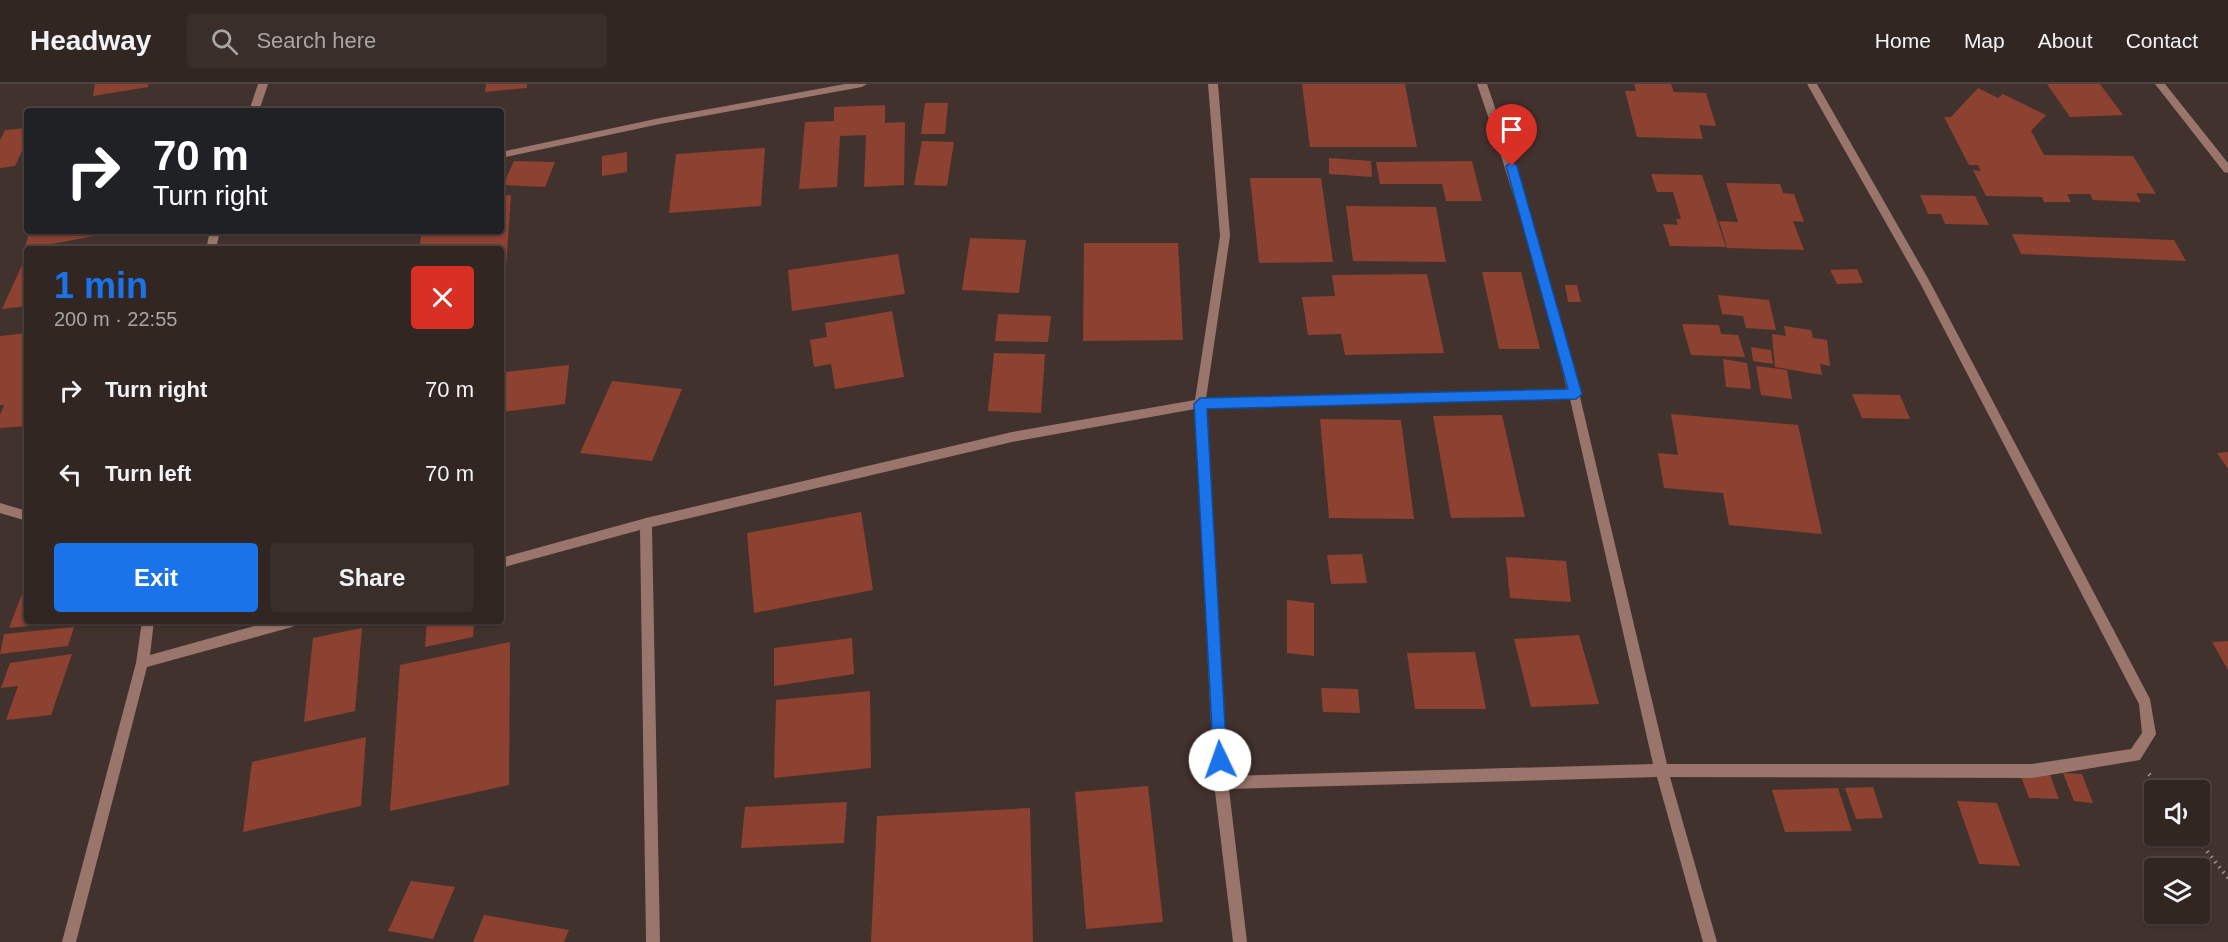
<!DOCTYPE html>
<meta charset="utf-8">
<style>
body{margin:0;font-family:Arial,sans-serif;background:#3a2e2a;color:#f1f3f6;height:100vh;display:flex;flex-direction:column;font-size:22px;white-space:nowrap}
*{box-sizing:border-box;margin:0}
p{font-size:20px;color:#a8a5a5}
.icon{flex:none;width:33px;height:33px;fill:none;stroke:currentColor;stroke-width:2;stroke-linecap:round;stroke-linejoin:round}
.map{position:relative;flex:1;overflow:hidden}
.panel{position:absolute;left:24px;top:162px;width:480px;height:378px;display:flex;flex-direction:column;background:#322622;border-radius:6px;box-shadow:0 2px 4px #0004,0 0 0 2px #4d4340}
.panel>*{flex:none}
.hud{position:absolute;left:24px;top:24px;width:480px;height:126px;border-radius:6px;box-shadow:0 2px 4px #0004,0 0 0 2px #4d4340;background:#202124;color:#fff;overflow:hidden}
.tools{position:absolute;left:2144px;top:696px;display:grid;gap:12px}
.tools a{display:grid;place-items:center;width:66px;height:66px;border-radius:6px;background:#322622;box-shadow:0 2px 4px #0004,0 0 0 2px #4d4340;font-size:30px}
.pin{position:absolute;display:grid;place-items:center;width:51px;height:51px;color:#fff;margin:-62px -26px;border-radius:50% 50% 50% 0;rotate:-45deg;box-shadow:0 0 6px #0007}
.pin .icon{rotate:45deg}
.me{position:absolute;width:66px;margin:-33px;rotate:357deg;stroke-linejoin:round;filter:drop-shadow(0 0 4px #0008)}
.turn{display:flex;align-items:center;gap:21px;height:126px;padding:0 30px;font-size:27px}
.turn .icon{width:78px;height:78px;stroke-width:2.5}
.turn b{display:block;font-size:42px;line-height:51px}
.round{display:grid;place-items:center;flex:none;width:63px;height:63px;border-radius:6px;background:#3a2e2a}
.summary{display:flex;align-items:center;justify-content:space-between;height:102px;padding:0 30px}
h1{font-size:36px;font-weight:600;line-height:45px;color:#1a73e8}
.button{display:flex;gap:12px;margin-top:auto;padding:12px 30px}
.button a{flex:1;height:69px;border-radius:6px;background:#1a73e8;color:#fff;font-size:24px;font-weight:600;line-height:69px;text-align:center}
.button a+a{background:#3a2e2a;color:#f1f3f6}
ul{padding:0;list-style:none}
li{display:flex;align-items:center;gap:18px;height:84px;padding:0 30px}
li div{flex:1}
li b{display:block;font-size:22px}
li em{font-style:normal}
header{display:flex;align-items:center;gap:36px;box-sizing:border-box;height:84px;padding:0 30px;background:#322622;border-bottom:2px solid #4d4340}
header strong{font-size:28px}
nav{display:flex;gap:33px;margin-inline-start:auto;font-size:21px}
.search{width:420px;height:54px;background:#3a2e2a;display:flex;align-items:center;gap:15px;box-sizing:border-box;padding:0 21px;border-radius:6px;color:#a8a5a5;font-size:22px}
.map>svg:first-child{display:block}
.building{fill:#8d4130}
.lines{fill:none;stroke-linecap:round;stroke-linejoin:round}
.path{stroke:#9d908c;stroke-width:4;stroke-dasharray:1.5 5;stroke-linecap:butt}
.minor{fill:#9a756c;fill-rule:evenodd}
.route{fill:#1a73e8;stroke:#114b97;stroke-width:1.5}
</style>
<header>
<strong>Headway</strong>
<div class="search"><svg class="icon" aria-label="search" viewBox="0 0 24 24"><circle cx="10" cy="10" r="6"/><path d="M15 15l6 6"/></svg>Search here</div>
<nav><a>Home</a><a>Map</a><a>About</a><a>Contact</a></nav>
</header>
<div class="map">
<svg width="2228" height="858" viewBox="0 0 2228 858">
<rect width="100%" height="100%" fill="#42322e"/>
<path class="building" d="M95 0H148V3L93 12Z
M486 0H527V4L485 8Z
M1302 0H1405L1417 63H1310Z
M1634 0H1671L1674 8 1706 9 1716 42 1699 41 1703 55 1637 53 1625 7H1636Z
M2047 0H2100L2123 31 2070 33Z
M1978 4 1998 14 2003 10 2046 31 2031 47 2044 71 2133 72 2156 110 2136 109 2141 118 2093 116 2090 110H2067L2071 118H2044L2042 113 1986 112 1973 86 1981 87 1978 81H1969L1944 33H1951Z
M925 19H948L945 50H921Z
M885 21V39L905 38 904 101 864 103 866 51 840 52 837 103 799 105 805 38 834 37V23Z
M27 44V57L15 82 0 84V56L5 46Z
M922 57 954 58 947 102 914 101Z
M765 64 761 122 669 129 676 70Z
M627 68V88L602 92V72Z
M1329 74 1371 77 1372 93 1329 90Z
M514 77 555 78 545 103 503 101Z
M1472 77 1482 117H1446L1442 100H1380L1376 78Z
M1651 90 1702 91 1726 163 1670 162 1663 140 1678 141 1676 135H1681L1673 108H1657Z
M1250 94H1321L1333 178 1259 179Z
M1726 99 1780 100 1783 109 1794 110 1804 138 1793 137 1804 166 1727 164 1719 137 1738 138Z
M511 111 505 198 501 199V165H419L422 147H501V112Z
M1920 111 1975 112 1989 141 1945 140 1941 130H1928Z
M1346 122 1436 123 1446 178 1353 177Z
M29 147H95L94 152 25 165Z
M2012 150 2174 156 2186 177 2021 170Z
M970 154 1026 156 1019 209 962 206Z
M1084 159H1178L1183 256 1083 257Z
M27 170V222L2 225Z
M898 170 905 210 792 227 788 186Z
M1857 185 1863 199 1837 200 1830 186Z
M1482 188H1521L1540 265H1499Z
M1427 190 1444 269 1345 271 1341 250 1308 251 1302 213 1335 212 1332 191Z
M1565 201H1577L1581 218H1568Z
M1718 211 1769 216 1776 246 1746 244 1743 232 1722 230Z
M892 227 904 293 835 305 831 280 814 283 810 256 827 253 825 239Z
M998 230 1051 232 1048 258 995 257Z
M1682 240 1719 241 1721 250 1738 251 1745 273 1691 271Z
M1784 242 1811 246 1813 254 1827 256 1830 282 1820 280 1822 291 1775 283 1772 250 1786 252Z
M27 249V342L0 344V331L4 321H0V252Z
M1751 263 1771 266 1773 280 1753 277Z
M994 269 1045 270 1041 329 988 327Z
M1723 275 1747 279 1751 305 1726 303Z
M569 281 565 320 501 328 506 288Z
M1756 282 1787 286 1792 315 1761 311Z
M612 297 682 305 652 377 580 369Z
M1852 310 1900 311 1910 335 1862 334Z
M1671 330 1798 341 1822 450 1729 441 1723 409 1664 404 1658 369 1678 371Z
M1502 331 1525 433 1451 434 1433 332Z
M1320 335 1401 336 1414 435 1329 434Z
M2228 368V385L2217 369Z
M861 428 873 506 754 529 747 449Z
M1362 470 1367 499 1331 500 1327 471Z
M1506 473 1566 477 1571 518 1510 514Z
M27 497V537L61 539 9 544Z
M1287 516 1314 519V572L1287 569Z
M427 537H474L473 553 425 563Z
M74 543 68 562 0 570 4 550Z
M362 544 355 627 304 638 313 554Z
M1579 551 1599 620 1531 623 1514 555Z
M852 554 854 590 774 602V564Z
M2228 557V586L2212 558Z
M510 558 509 701 390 727 400 581Z
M1475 568 1486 625H1415L1407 569Z
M72 570 51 631 6 636 18 602 1 604 10 579Z
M1321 604 1358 605 1360 629 1323 628Z
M870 607 871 684 774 694 776 616Z
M366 653 361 722 243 748 252 678Z
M2019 687 2049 688 2059 715 2029 714Z
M2063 689 2082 690 2093 719 2074 717Z
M1148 702 1163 838 1086 845 1075 708Z
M1873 703 1883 734 1856 735 1845 704Z
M1838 704 1852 747 1785 748 1772 706Z
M1957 717 1997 719 2020 782 1979 780Z
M847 718 844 759 741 764 745 723Z
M1030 724 1033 858H871L877 732Z
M411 797 455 803 433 855 388 847Z
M484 831 569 846 564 858H473Z"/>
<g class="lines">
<path class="path" d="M2149 690 2161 706
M2195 752 2228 794"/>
<path class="minor" d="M258 0H268L259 27H249Z
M845 0H867L862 3 660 40 501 74V68L660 34Z
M1208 0H1218L1230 152 1206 315 1567 306C1542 202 1512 101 1477 0H1487C1522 101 1552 203 1579 306L1582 310 1580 313 1667 680H2032L2131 665 2142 649 2139 620 1920 199 1807 0H1817L1930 198 2150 615 2156 650 2140 676 2032 694 1670 693 1717 858H1703L1657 693 1229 705 1247 858H1233L1214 699 1195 325 1012 358 652 443 660 858H646L640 446 501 484V474L646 434 1012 348 1195 316 1220 152ZM1570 315 1653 680 1227 692 1206 324Z
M2155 0H2165L2228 79V89L2224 88Z
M210 147H220L216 165H206Z
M0 419 27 427V437L0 429Z
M142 537H154L150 571 272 537H298L296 541 292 543 147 583 76 858H62L136 579Z"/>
</g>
<path class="route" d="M1512 78 1517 82 1582 310 1576 315 1207 325 1227 676 1225 681 1220 683 1214 681 1194 320 1200 314 1568 305 1506 82Z"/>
</svg>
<div class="tools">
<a><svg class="icon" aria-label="sound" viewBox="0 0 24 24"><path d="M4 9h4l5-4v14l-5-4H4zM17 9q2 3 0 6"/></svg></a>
<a><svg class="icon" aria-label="layers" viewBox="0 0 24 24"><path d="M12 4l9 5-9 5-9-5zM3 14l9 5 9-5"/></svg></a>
</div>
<div class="pin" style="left:1512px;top:82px;background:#d93025"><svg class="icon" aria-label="arrive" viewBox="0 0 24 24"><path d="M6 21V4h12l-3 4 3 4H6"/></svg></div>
<svg class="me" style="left:1220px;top:676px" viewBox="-20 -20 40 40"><circle r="19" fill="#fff"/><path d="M0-13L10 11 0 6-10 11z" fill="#1a73e8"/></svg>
<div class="hud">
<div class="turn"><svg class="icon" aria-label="right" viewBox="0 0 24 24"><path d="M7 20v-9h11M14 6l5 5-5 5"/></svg><div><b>70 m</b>Turn right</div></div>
</div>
<section class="panel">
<div class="summary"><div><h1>1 min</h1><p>200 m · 22:55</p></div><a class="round" style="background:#d93025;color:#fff"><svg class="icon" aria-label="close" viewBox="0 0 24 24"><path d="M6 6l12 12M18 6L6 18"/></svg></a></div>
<ul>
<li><svg class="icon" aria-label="right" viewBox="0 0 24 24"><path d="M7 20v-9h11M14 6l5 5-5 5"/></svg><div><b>Turn right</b></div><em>70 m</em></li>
<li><svg class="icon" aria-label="left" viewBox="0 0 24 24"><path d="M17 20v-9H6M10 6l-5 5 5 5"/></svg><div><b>Turn left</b></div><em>70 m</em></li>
</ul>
<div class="button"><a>Exit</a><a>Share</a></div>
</section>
</div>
